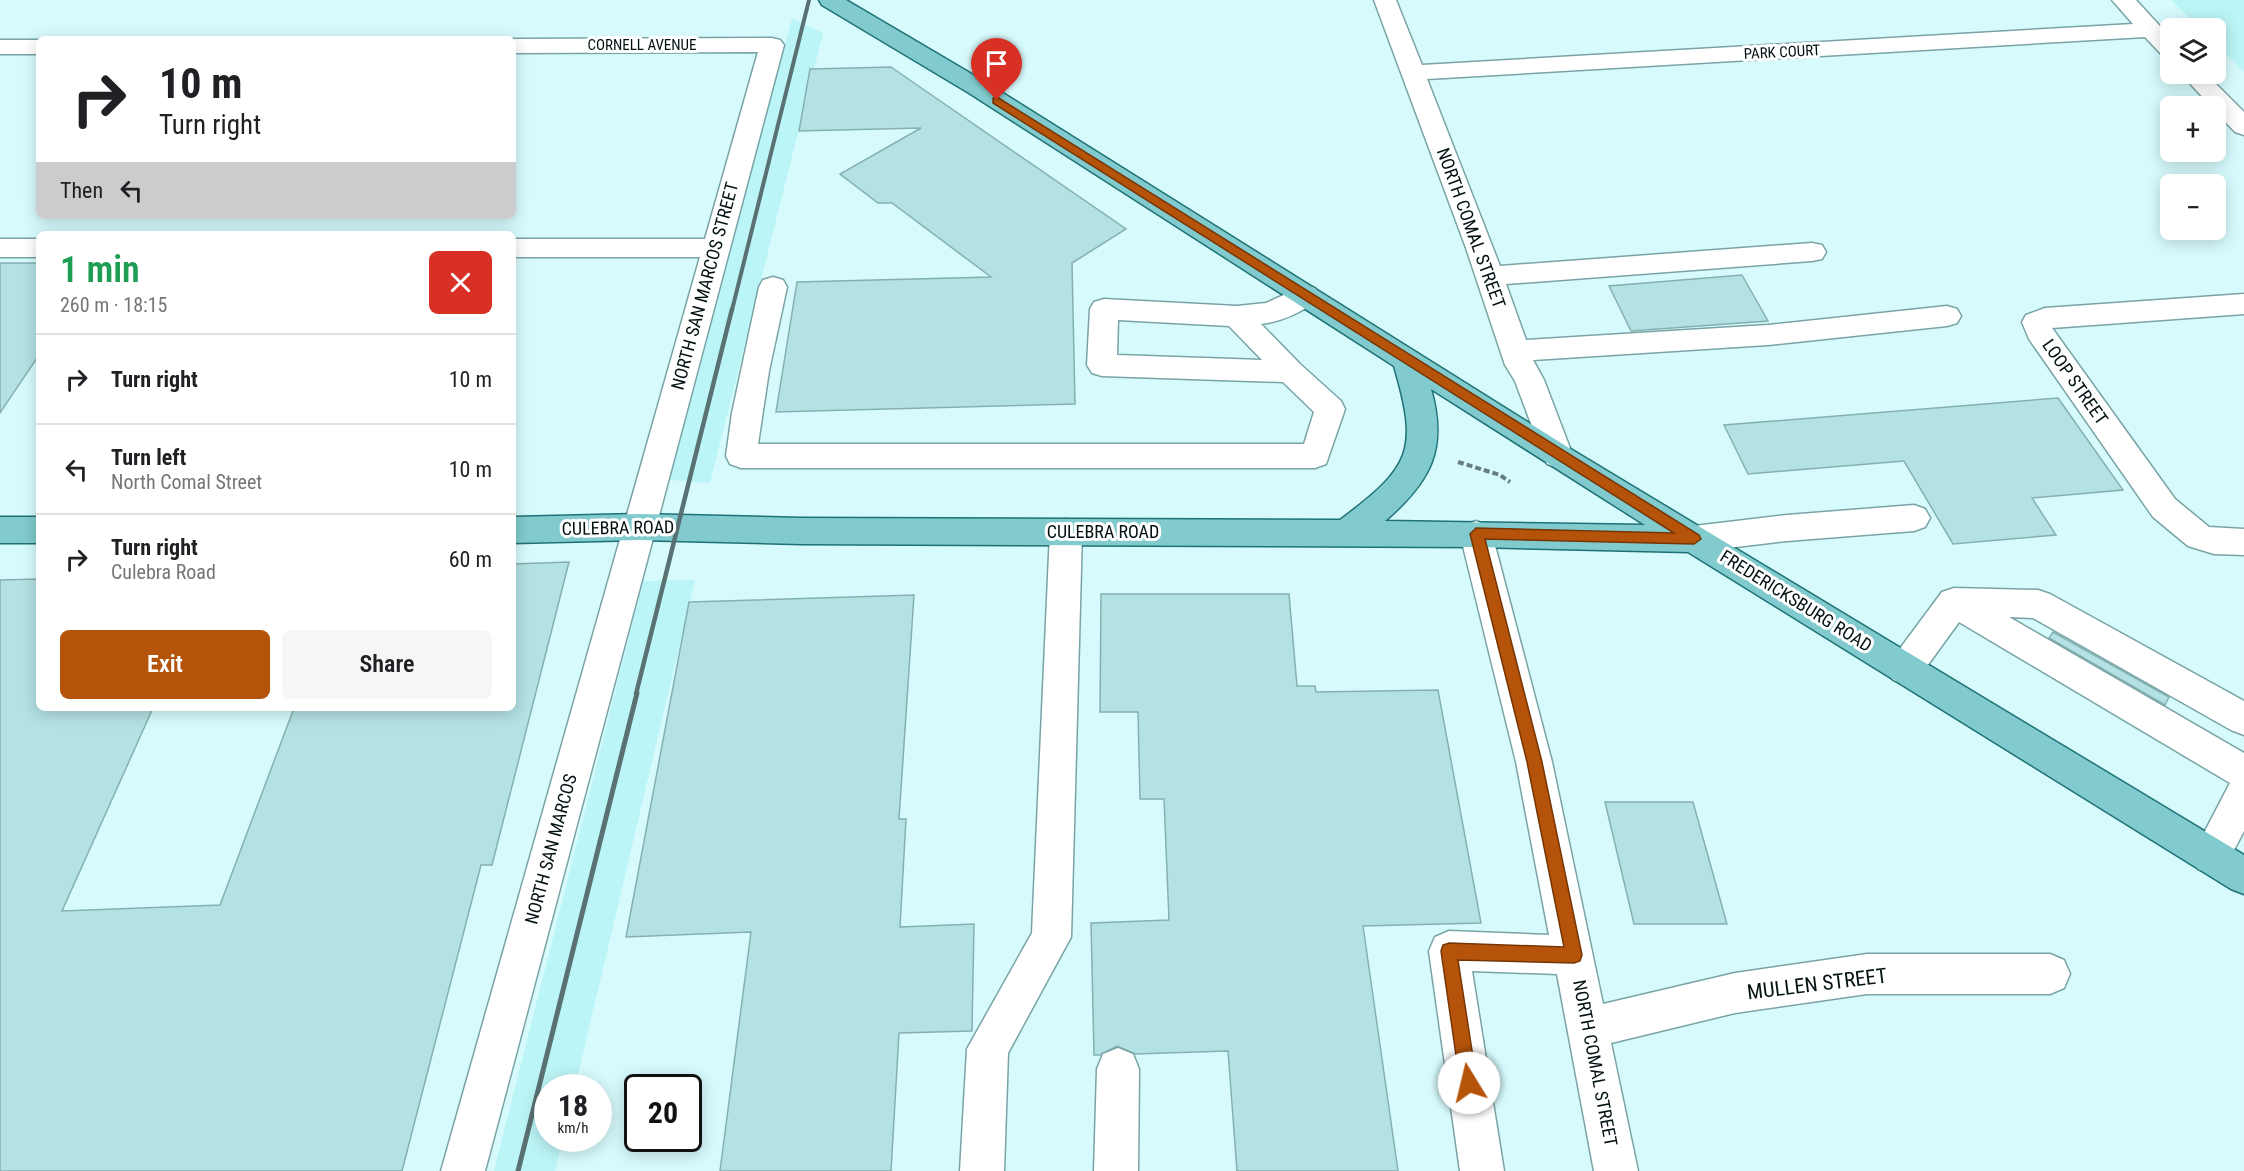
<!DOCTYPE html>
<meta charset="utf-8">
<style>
body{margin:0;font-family:"Roboto Condensed",sans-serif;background:#f6f6f6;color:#202124;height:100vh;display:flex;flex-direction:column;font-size:22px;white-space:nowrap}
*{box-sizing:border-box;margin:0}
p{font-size:20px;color:#757577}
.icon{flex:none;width:33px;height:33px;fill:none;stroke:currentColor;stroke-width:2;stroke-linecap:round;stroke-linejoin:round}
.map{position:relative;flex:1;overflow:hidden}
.sheet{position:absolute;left:36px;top:231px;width:480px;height:480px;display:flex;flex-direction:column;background:#fff;border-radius:9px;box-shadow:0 3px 15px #0003}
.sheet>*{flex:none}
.top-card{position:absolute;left:36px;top:36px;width:480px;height:183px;border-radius:9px;box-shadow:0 3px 15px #0003;background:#fff;color:#202124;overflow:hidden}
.buttons{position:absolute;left:2160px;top:18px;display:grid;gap:12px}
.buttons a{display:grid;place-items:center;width:66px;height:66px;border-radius:9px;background:#fff;box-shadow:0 3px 15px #0003;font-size:30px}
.speed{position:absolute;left:534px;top:1074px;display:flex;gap:12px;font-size:30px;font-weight:700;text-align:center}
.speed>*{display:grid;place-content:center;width:78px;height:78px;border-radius:50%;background:#fff;box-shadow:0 3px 15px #0003;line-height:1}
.speed small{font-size:15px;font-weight:400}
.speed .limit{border:3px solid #111;border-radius:9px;background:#fff;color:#111}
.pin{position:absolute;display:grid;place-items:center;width:51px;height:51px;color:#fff;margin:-62px -26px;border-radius:50% 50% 50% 0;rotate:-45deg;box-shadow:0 0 6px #0007}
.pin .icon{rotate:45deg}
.me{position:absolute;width:66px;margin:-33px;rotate:351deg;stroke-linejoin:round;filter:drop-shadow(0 0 4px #0008)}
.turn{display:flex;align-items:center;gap:21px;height:126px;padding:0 24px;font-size:27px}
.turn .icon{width:78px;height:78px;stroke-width:2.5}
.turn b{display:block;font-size:42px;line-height:51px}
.then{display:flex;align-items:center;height:57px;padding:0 24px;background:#0003;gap:12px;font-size:22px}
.round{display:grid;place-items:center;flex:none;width:63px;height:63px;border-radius:9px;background:#f6f6f6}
.summary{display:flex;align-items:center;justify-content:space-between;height:102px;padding:0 24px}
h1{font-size:36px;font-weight:600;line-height:45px;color:#1e9e55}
.primary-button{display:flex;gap:12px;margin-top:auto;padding:12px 24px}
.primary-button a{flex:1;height:69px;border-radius:9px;background:#b45309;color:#fff;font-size:24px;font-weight:600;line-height:69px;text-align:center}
.primary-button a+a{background:#f6f6f6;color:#202124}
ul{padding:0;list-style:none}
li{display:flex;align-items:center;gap:18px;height:90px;padding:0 24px;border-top:2px solid #e0e0e0}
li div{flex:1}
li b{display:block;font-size:22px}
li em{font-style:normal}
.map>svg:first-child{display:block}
.built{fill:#bcf5f7}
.building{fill:#b4e1e3;stroke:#84b0b2;stroke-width:1.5}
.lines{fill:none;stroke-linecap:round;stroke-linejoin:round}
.minor-casing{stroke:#79a4a6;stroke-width:3}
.major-casing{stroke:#1e7276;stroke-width:3}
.path{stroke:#657e80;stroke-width:4;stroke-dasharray:6 3;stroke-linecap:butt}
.minor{fill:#fff;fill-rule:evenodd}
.major{fill:#81cacd;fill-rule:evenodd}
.rail-far2{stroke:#597172;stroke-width:4}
.rail-far1{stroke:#597172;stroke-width:4.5}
.rail{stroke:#597172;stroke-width:5}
.route{fill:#b45309;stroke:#753606;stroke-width:1.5}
.labels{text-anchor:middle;stroke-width:6;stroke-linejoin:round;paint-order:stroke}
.far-street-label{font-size:15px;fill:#021112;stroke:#fff}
.street-label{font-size:18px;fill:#021112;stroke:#fff}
.near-street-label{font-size:21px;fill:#021112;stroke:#fff}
</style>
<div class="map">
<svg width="2244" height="1171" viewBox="0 0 2244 1171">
<rect width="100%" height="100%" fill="#d7fbfd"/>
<path class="built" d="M2171 0H2244V72L2216 44V28H2200Z
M792 18 823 33 710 483 670 480Z
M695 580 575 1087 548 1088V1138L563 1139 555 1171H494L643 581Z"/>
<path class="building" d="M891 67 1126 229 1072 263 1075 404 776 412 797 282 991 277 892 203H878L840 174 921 128 799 131 810 69Z
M0 263H39V355L0 413Z
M1742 275 1768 321 1631 331 1609 286Z
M2058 398 2123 490 2032 498 2056 535 1953 544 1904 461 1748 474 1724 425Z
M569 562 492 865H481L402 1171H0V580L39 579V708H153L62 911 220 905 294 708H513V564Z
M1101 594H1289L1297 686H1315L1316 692 1438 690 1481 923 1363 926 1398 1171H1237L1228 1051 1135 1054 1117 1046 1100 1055H1094L1091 923 1169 920 1164 799H1140L1138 712H1100Z
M914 595 899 819H906L900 927 974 924 972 1031 899 1033 891 1171H720L751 932 626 937 689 602Z
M2053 632 2169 697 2165 705 2049 638Z
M1605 802H1693L1727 924H1634Z"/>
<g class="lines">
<g class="minor-casing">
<path id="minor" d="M1374 0H1396L1422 65 2133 24 2112 0H2136L2170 37V57L2162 55 2145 37 1427 79 1500 266 1812 243 1822 245 1826 252 1822 259 1812 261 1506 284 1526 340 1768 325 1947 306 1957 309 1961 316 1957 323 1947 326 1768 345 1533 360 1544 380 1573 456 1569 464 1558 468 1547 464 1543 456 1515 381 1505 365 1466 248Z
M772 38 780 40 784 45 485 1171H441L700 257H513V239H705L758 52 513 53V39Z
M0 40H39V54H0Z
M2181 74H2206L2244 112V135L2235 132 2216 112V106H2211Z
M0 239H39V257H0Z
M773 277 783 280 787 287 769 371 758 444H1304L1314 412 1283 382 1102 376 1092 373 1087 365 1090 309 1094 302 1104 299 1237 306 1266 303 1305 285 1315 288 1319 295C1309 311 1280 322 1261 324L1300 364 1341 401 1345 409 1326 464 1315 468H741L730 464 726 456 732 413 759 287 763 280ZM1118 320 1229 326 1262 360 1117 355Z
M2244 294V314L2052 328 2175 499 2209 527 2244 529V555L2214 554 2188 546 2153 517 2029 339 2022 322 2026 315 2045 308Z
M1914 505 1925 509 1930 518 1925 527 1914 531 1787 541 1694 552 1683 548 1678 539 1683 530 1694 526 1787 515Z
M1066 519 1077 523 1082 532 1071 937 1008 1053 1004 1171H960L967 1049 1032 933 1050 532 1055 523Z
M1476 521 1487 525 1492 534 1552 762 1603 1004 1735 973 1867 954H2050L2064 960 2070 974 2064 988 2050 994H1867L1735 1013 1611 1043 1638 1171H1594L1557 974 1472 971 1504 1171H1460L1429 951 1435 937 1449 931 1549 935 1516 762 1460 534 1465 525Z
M1954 588 2038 590 2050 594 2244 701V735L2231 730 2033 618 2009 617 2244 753V831L2224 869 2211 874 2198 869 2192 856 2230 783 1959 622 1917 680 1905 684 1893 680 1888 669 1893 658 1942 592Z
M1118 1048 1133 1054 1139 1069 1138 1171H1094L1097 1069 1103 1054Z"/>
</g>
<g class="major-casing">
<path id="major" d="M819 0H846L987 83 1569 448 2244 855V894L2231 889 1688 552 1476 547 801 544 639 540 513 543V517L639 514 801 518 1340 520C1411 467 1419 451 1394 366L969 93 822 5ZM1431 389 1645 525 1385 521C1431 481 1448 449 1431 389Z
M0 517H39V543H0Z"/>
</g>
<path class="path" d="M1458 462 1500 475 1510 482"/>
<use href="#minor" class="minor"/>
<use href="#major" class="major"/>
<path class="rail-far2" d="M732 310 809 0"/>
<path class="rail-far1" d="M636 694 732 309"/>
<path class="rail" d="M518 1171 637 693"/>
</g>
<path class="route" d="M997 97 1699 535 1701 539 1694 544 1485 539 1542 762 1582 955 1580 961 1574 963 1458 960 1477 1083 1475 1089 1469 1092 1463 1089 1460 1083 1441 951 1443 945 1449 943 1564 947 1527 762 1470 534 1476 528 1674 533 993 103V98Z"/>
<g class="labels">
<g class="far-street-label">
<text x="642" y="50">CORNELL AVENUE</text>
<text transform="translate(1782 52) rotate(-3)" y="5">PARK COURT</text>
</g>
<g class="street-label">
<text transform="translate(1471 228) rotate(70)" y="6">NORTH COMAL STREET</text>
<text transform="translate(705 286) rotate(-75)" y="6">NORTH SAN MARCOS STREET</text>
<text transform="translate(2075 382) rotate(55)" y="6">LOOP STREET</text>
<text transform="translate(618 528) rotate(-1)" y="6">CULEBRA ROAD</text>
<text x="1103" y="538">CULEBRA ROAD</text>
<text transform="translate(1796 601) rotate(32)" y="6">FREDERICKSBURG ROAD</text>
<text transform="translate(551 849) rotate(-75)" y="6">NORTH SAN MARCOS</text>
<text transform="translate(1595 1063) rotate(79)" y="6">NORTH COMAL STREET</text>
</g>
<g class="near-street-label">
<text transform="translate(1817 984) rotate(-7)" y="7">MULLEN STREET</text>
</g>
</g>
</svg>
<div class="buttons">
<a><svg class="icon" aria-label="layers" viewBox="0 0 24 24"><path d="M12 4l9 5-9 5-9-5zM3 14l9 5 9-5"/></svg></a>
<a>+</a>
<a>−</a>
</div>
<div class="speed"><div>18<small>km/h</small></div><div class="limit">20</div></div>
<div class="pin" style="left:997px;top:100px;background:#d93025"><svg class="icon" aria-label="arrive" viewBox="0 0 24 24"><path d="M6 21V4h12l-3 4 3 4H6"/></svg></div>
<svg class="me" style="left:1469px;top:1083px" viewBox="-20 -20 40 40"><circle r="19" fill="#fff"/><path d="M0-13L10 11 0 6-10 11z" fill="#b45309"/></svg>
<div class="top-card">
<div class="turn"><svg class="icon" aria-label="right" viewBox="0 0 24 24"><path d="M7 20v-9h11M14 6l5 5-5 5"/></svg><div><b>10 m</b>Turn right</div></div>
<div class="then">Then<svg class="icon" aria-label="left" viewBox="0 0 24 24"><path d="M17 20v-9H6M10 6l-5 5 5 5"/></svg></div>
</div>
<section class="sheet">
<div class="summary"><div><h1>1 min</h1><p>260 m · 18:15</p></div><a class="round" style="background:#d93025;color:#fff"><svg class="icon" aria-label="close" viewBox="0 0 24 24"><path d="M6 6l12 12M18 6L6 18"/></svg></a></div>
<ul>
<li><svg class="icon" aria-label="right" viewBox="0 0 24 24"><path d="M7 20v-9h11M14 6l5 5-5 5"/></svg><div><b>Turn right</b></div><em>10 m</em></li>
<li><svg class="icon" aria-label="left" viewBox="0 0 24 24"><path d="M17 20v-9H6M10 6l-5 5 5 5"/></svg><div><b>Turn left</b><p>North Comal Street</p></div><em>10 m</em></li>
<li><svg class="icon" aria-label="right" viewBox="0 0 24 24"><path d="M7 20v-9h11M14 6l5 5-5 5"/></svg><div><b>Turn right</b><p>Culebra Road</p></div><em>60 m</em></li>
</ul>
<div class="primary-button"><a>Exit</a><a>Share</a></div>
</section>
</div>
